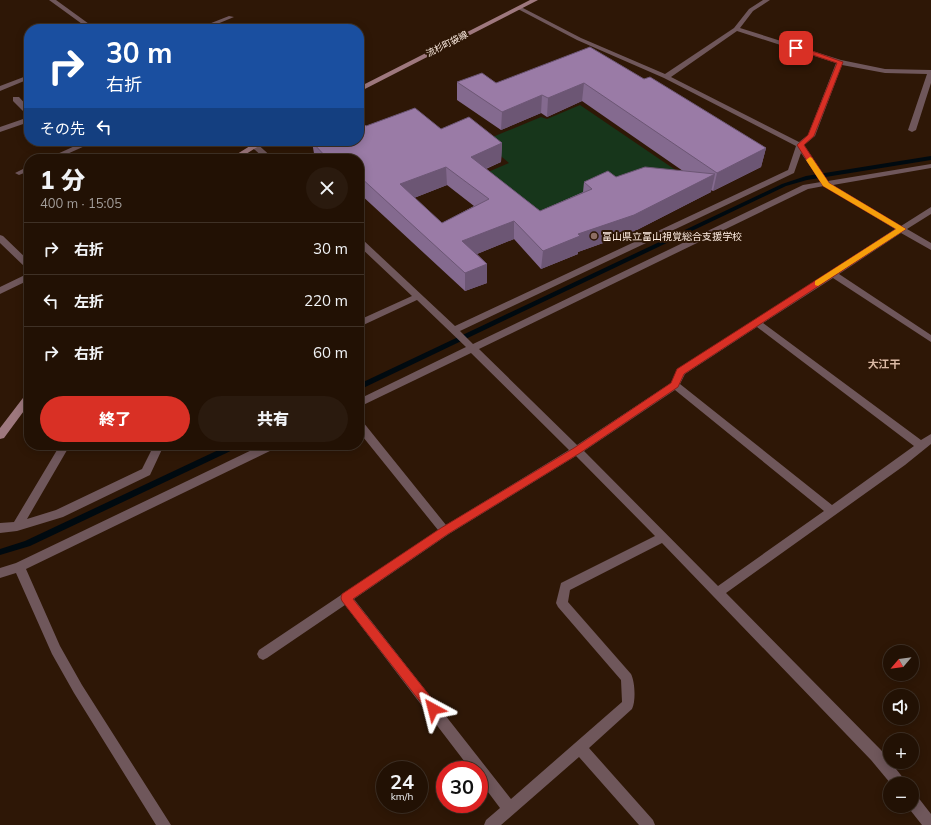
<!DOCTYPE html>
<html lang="ja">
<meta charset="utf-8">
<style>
body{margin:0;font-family:Mulish,"Noto Sans JP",sans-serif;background:#2a1a0e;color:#f1f3f6;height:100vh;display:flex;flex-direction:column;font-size:15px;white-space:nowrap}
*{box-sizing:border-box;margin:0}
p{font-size:13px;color:#a29d9a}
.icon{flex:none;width:22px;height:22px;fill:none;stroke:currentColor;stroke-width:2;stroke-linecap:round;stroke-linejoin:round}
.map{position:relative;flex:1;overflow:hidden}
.sheet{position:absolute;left:24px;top:154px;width:340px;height:296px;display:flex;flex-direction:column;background:#221104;border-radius:16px;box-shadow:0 2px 10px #0003,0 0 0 1px #3f3126}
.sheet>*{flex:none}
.top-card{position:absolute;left:24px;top:24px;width:340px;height:122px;border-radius:16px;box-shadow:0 2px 10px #0003,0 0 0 1px #3f3126;background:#1a4fa0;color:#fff;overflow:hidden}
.needle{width:26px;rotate:241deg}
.tools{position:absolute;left:883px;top:645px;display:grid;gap:8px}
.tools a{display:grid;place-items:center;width:36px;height:36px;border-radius:50%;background:#221104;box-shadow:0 2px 10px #0003,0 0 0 1px #3f3126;font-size:20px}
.speed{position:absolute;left:376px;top:761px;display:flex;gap:8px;font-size:20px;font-weight:700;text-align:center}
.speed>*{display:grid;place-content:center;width:52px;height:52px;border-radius:50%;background:#221104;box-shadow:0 2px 10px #0003,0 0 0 1px #3f3126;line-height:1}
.speed small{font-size:10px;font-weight:400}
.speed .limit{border:6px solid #d22;background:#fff;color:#111}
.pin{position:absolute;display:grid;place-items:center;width:34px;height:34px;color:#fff;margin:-17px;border-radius:8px;box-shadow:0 2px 6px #0006}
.me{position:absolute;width:44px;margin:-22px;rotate:322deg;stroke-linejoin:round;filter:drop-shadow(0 0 3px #0008)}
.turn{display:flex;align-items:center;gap:14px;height:84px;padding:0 16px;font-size:18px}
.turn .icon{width:52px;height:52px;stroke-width:2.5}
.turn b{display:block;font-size:28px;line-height:34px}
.then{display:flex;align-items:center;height:38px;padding:0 16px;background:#0003;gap:8px;font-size:15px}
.round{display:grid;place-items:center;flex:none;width:42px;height:42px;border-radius:21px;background:#2a1a0e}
.summary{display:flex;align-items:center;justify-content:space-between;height:68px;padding:0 16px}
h1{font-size:24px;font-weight:800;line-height:30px}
.button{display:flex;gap:8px;margin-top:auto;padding:8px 16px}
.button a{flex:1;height:46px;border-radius:24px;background:#d93025;color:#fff;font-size:16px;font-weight:800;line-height:46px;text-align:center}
.button a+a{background:#2a1a0e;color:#f1f3f6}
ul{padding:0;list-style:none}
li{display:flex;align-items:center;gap:12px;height:52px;padding:0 16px;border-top:1px solid #3f3126}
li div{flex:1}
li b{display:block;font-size:15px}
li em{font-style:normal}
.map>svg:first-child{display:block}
.green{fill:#17361b}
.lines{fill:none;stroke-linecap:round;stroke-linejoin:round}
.stream{fill:#000a10;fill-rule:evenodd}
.street{fill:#6f575b;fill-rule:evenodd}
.secondary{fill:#9e787e;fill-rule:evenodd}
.wall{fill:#846a8f;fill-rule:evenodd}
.shaded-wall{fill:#6c5674}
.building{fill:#9a7ba6;stroke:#6c5674;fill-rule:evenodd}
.route{fill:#d93025;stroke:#8d1f18}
.slow{fill:#f59e0b}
.education-dot{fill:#8d6e63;stroke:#2e1706;stroke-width:1.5}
.labels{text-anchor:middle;stroke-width:4;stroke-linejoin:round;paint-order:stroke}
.far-street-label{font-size:9px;fill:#ffeee3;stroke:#2e1706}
.poi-label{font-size:10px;fill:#ffeee3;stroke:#2e1706;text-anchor:start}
.neighbourhood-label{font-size:11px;font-weight:bold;fill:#d9b8a4;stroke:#2e1706}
</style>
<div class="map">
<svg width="931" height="825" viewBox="0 0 931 825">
<rect width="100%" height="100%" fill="#2e1706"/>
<path class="green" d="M580 105 680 173 541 224 481 175 509 163 483 141 541 117 547 119Z"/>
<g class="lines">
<path class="stream" d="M931 156V160L807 180 786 186 359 390V384L782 184 806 176Z
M229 445H240L239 447 30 546 0 555V549L25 541Z"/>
<path class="street" d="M49 0H56L96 29H89Z
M763 0H770L753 11 740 28 841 60 885 69 931 70V83L916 130 912 132 908 130 927 74 885 73 842 65 815 136 804 145 828 181 931 164V168L833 185 901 226 931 207V214L907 229 931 243V250L901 233 839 274 931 335V342L833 278 763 323 921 440 931 434V444L905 465 726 593 881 750 904 779 906 784H891L871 760 662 543 570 590 568 602 631 674C635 682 636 701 632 709L589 748 653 820 655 825H639L579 757 501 825H484L486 820 500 808 479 780V770H471L345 605 267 658 263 660 259 658 257 654 259 650 438 530 359 432V421L363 422 446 525 569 450 471 353 359 407V399L466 347 417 300 359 327V320L412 296 359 246V238L362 239 455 326 788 170 796 146 664 78 577 40 516 8 521 7 581 38 665 74 734 28 749 9ZM737 31 836 63 808 135 799 142 671 77ZM801 153 821 182 803 185 473 344 460 331 794 173ZM824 186 895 229 678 370 671 383 577 445 479 349 808 189ZM757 327 914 446 832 505 680 384 685 374ZM675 390 824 511 718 586 584 451ZM576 456 655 536 561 583 556 603 558 607 621 680 622 702 511 799 354 599 449 534Z
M229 16 234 17 205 29H196Z
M29 75V79L0 91V86Z
M13 97H19L29 108V114H26L13 101Z
M29 117V122L0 132V127Z
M86 141H96L56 159H46Z
M245 141H254L274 159H265Z
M29 166V171L19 175 15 173Z
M0 235 3 236 29 261V269L26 268 0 243Z
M29 273V280L0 294V287Z
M60 445H70L27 519 56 510 142 469 154 445H164L150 475 63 517 17 531 0 533V523L14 522Z
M262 445H277L276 448 26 569 60 646 82 685 171 825H156L74 693 52 654 16 573 0 578V568L16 563Z
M912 794 917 796 931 814V825H922L907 806H912Z"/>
<path class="secondary" d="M530 0H538L359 92V87Z
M258 141H267L238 159H229Z
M29 393V404L4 438 0 439V428L26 394Z"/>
</g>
<path class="wall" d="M644 79 766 148 761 167 713 191 711 190V192L631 233 578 252V254L541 269 514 239 477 254 487 264V283L465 291 359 193V159H315L312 142 366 126 441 129 502 143 501 162 486 169 540 211 583 192 584 182 616 177 683 171 582 101 547 117 541 113 501 130 457 100V82L496 83ZM447 185 474 206 442 223 414 198Z"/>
<path class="shaded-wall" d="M584 83 582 101 547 117 548 98Z
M542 95 541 113 501 130 502 112Z
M502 143 501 162 470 175 471 157Z
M766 148 761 167 713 191 717 173Z
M337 156 338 159H331Z
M446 167 447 185 401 203 400 184Z
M715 174 711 192 631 233 578 252V254L541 269 543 251 578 234Z
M514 221V239L462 260V241Z
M487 264V283L465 291V273Z"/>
<path class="building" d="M590 47 644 79 650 77 766 148 717 173 584 83 548 98 542 95 502 112 457 82 482 73 496 83Z
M415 108 441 129 469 117 502 143 471 157 540 211 592 189 584 182 608 171 616 177 645 167 715 174 634 215 578 234 580 236 543 251 514 221 462 241 487 264 465 273 359 176V159H340L337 156 331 159H328L312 142 316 141H359V125L364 124 366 126ZM446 167 489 199 442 223 400 184Z"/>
<path class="route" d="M794 46H798L843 62 814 136 804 145 829 183 906 229 684 374 678 387 580 453 448 534 353 599 437 705 439 709 437 713 433 715 429 713 342 601 341 598 342 594 441 528 574 448 671 383 677 369 896 229 823 186 797 145 808 135 837 63 794 49Z"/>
<path class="slow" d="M810 157 812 158 829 183 906 229 818 286 815 285V281L896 229 823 186 806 160Z"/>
<circle class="education-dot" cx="594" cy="236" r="4"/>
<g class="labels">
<g class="far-street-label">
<text transform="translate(447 44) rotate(-27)" y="3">流杉町袋線</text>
</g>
<g class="poi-label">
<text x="602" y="240">富山県立富山視覚総合支援学校</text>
</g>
<g class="neighbourhood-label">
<text x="884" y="368">大江干</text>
</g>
</g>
</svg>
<div class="tools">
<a><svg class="needle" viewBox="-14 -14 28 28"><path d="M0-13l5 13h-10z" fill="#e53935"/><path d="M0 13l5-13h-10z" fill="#a29d9a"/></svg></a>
<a><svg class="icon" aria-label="sound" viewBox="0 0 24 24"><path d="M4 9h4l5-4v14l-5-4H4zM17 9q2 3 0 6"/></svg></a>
<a>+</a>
<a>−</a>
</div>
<div class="speed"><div>24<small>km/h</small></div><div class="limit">30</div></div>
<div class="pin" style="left:796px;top:48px;background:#d93025"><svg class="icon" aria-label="arrive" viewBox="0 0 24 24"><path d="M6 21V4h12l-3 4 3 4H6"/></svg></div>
<svg class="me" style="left:433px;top:709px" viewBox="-20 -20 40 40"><path d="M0-17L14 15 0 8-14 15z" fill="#d93025" stroke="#fff" stroke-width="4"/></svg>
<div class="top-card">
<div class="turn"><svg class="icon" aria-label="right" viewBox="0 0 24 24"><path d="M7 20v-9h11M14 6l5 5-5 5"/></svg><div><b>30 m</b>右折</div></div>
<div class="then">その先<svg class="icon" aria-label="left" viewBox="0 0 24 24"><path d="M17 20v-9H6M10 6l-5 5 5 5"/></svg></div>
</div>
<section class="sheet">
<div class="summary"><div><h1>1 分</h1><p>400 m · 15:05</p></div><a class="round"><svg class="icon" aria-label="close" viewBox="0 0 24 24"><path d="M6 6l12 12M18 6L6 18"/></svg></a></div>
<ul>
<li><svg class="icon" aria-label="right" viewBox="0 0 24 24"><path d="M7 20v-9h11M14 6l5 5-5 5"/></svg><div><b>右折</b></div><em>30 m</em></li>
<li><svg class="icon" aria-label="left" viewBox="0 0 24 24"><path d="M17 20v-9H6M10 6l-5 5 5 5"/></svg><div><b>左折</b></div><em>220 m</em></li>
<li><svg class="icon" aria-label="right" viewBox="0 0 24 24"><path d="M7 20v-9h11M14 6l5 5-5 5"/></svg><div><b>右折</b></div><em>60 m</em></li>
</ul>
<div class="button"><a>終了</a><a>共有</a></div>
</section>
</div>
